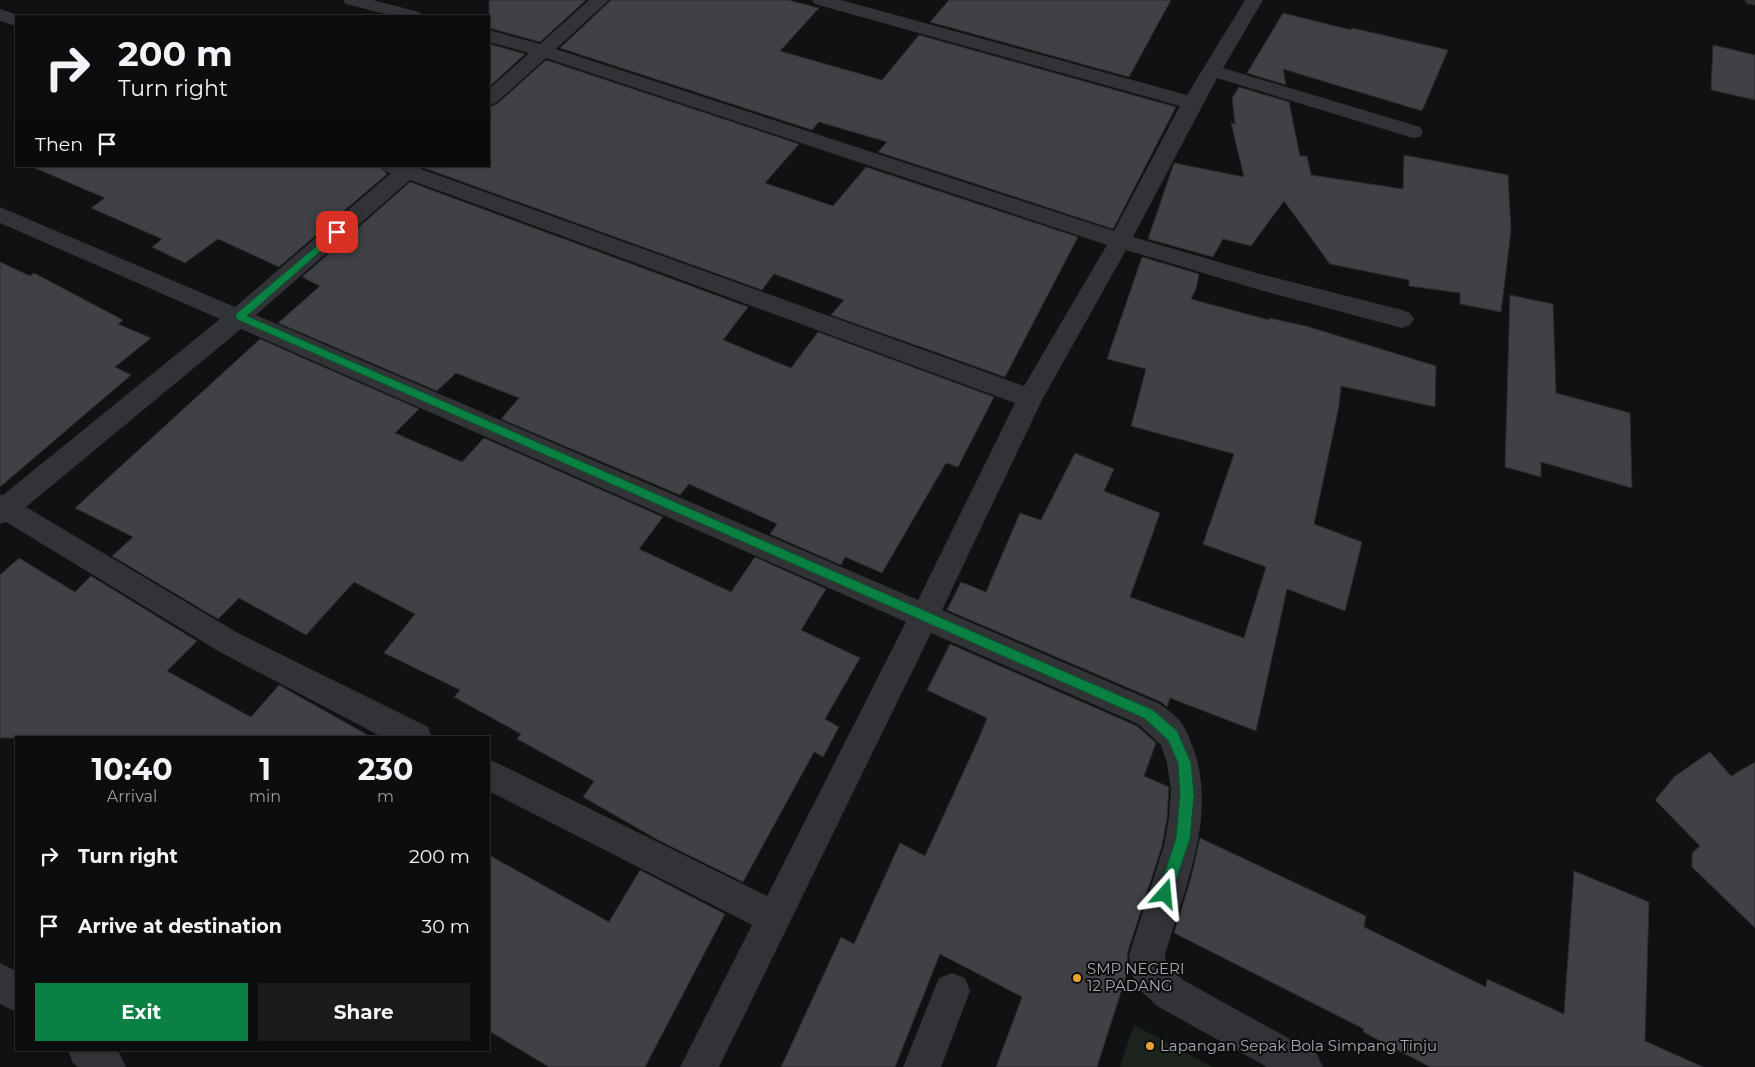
<!DOCTYPE html>
<style>
body{margin:0;font-family:Montserrat,sans-serif;background:#1a1b1c;color:#f1f3f6;height:100vh;display:flex;flex-direction:column;font-size:19px;white-space:nowrap}
*{box-sizing:border-box;margin:0}
p{font-size:16px;color:#9a9c9e}
.icon{flex:none;width:28px;height:28px;fill:none;stroke:currentColor;stroke-width:2;stroke-linecap:round;stroke-linejoin:round}
.map{position:relative;flex:1;overflow:hidden}
.details{position:absolute;left:15px;top:736px;width:475px;height:315px;display:flex;flex-direction:column;background:#0c0d0e;border-radius:0px;box-shadow:0 1px 4px #0004,0 0 0 1px #2c2d2e}
.details>*{flex:none}
.banner{position:absolute;left:15px;top:15px;width:475px;height:152px;border-radius:0px;box-shadow:0 1px 4px #0004,0 0 0 1px #2c2d2e;background:#0c0d0e;color:#f1f3f6;overflow:hidden}
.pin{position:absolute;display:grid;place-items:center;width:42px;height:42px;color:#fff;margin:-21px;border-radius:10px;box-shadow:0 2px 8px #0006}
.me{position:absolute;width:55px;margin:-28px;rotate:18deg;stroke-linejoin:round;filter:drop-shadow(0 0 4px #0008)}
.turn{display:flex;align-items:center;gap:18px;height:105px;padding:0 20px;font-size:22px}
.turn .icon{width:65px;height:65px;stroke-width:2.5}
.turn b{display:block;font-size:35px;line-height:42px}
.then{display:flex;align-items:center;height:48px;padding:0 20px;background:#0003;gap:10px;font-size:19px}
.eta{display:flex;justify-content:space-evenly;align-items:center;height:85px;text-align:center}
.eta b{font-size:30px;font-weight:700;line-height:35px}
.cta{display:flex;gap:10px;margin-top:auto;padding:10px 20px}
.cta a{flex:1;height:58px;border-radius:0px;background:#0b8043;color:#fff;font-size:20px;font-weight:700;line-height:58px;text-align:center}
.cta a+a{background:#1a1b1c;color:#f1f3f6}
ul{padding:0;list-style:none}
li{display:flex;align-items:center;gap:15px;height:70px;padding:0 20px}
li div{flex:1}
li b{display:block;font-size:19px}
li em{font-style:normal}
.map>svg:first-child{display:block}
.green{fill:#1d241e}
.building{fill:#404145;stroke:#2b2b2e}
.lines{fill:none;stroke-linecap:round;stroke-linejoin:round}
.minor{fill:#323337;fill-rule:evenodd}
.route{fill:#0b8043;stroke:#07532c}
.poi-dot{fill:#eaa130;stroke:#0c0c0d;stroke-width:2}
.labels{text-anchor:middle;stroke-width:4;stroke-linejoin:round;paint-order:stroke}
.near-poi-label{font-size:15px;fill:#a2a8b2;stroke:#0c0c0d;text-anchor:start}
</style>
<div class="map">
<svg width="1755" height="1067" viewBox="0 0 1755 1067">
<rect width="100%" height="100%" fill="#101112"/>
<path class="green" d="M1134 1025 1213 1067H1120Z"/>
<path class="building" d="M489 0H586L540 42 489 28Z
M611 0H788L819 8 780 51 882 80 919 35 1176 107 1113 229 878 152 887 142 819 122 812 130 560 48Z
M949 0H1171L1129 77 930 22Z
M1283 13 1351 30 1352 28 1448 50 1422 111 1283 69 1286 85 1247 73Z
M489 44 525 54 489 87Z
M1713 45 1755 55V100L1711 90Z
M546 60 799 144 765 183 833 206 866 167 1078 237 1005 377 831 315 844 300 774 274 762 290 424 168 425 166H489V107L497 104Z
M1239 87 1289 102 1300 156H1307L1311 175 1403 189 1404 155 1508 175 1511 231 1501 312 1460 304V293L1409 286V280L1330 264 1284 201 1251 246 1223 239 1213 257 1148 239 1174 163 1244 177 1231 123 1235 124 1232 98Z
M30 166H380L387 174 279 267 218 239 185 263 152 247 162 239 91 208 105 198Z
M410 182 748 307 723 340 791 368 818 332 994 397 958 467 946 463 882 573 845 557 841 565 770 534 777 524 689 484 680 495 501 419 519 398 456 373 437 391 278 323 320 286 302 277Z
M1142 257 1199 274 1196 289 1191 299 1269 320V318L1306 326 1436 366 1435 407 1341 386 1339 406 1314 524 1362 542 1345 611 1287 589 1256 731 1170 698 1167 707 1161 702 947 610 961 582 986 592 1020 513 1041 520 1075 453 1114 469 1104 491 1160 513 1130 597 1244 638 1266 567 1203 544 1234 454 1131 426 1146 369 1107 359Z
M0 262 30 276 34 273 123 320 118 324 151 338 115 367 131 375 0 487Z
M1510 295 1553 304 1556 393 1630 413 1632 488 1541 462V477L1505 467Z
M260 339 419 409 395 433 462 462 484 438 663 517 639 549 731 592 755 557 826 589 801 630 860 658 825 719 839 727 823 757 814 752 743 882 658 840 583 797 594 781 517 739 521 734 454 697 460 690 384 653 415 614 354 582 306 635 239 598 218 619 112 556 133 537 75 508Z
M19 558 75 592 91 576 197 641 167 671 251 717 279 685 373 738H0V575Z
M950 644 1137 726 1156 743 1144 776 1169 787 1167 818 1162 846 1127 954 1129 967 1097 1067H996L1022 997 940 954 895 1067H781L841 937 854 944 900 843 925 856 979 738 987 718 927 690Z
M1710 752 1731 776 1755 762V928L1692 867V853L1700 846 1655 800 1675 776Z
M1200 838 1366 916 1364 927 1486 987 1487 979 1564 1014 1574 871 1649 902 1645 1041 1703 1067H1430L1363 1032 1364 1029 1174 933 1191 878Z
M489 855 609 922 640 870 725 914 645 1067H549L489 1031Z"/>
<g class="lines">
<path class="minor" d="M343 0H373L419 12 422 16H393L346 4Z
M589 0H609L556 49 1114 231 1180 106 815 4 812 0H841L1187 95 1245 0H1263L1223 68 1420 127 1423 132 1420 137 1413 138 1217 78 1133 237 1260 274 1402 310 1410 313 1414 319 1410 325 1402 328 1260 290 1126 250 1042 400 942 610 1160 704C1167 710 1177 716 1182 724 1187 730 1189 738 1192 745 1219 814 1184 888 1165 955L1166 965 1183 980 1317 1054 1323 1067H1267L1157 1006 1137 987 1132 974 1129 955 1164 846 1169 818 1171 790 1167 763 1161 745 1138 724 931 633 719 1067H680L752 925 489 791V759L767 896 906 622 241 329 26 507 238 633 428 727 432 738H384L218 651 6 522 0 524V494L3 495 220 319 0 223V207L235 307 391 173 385 171 382 166H423L421 169 1024 386 1107 245 546 58 496 103 489 105V89L529 53 489 42V30L540 44ZM410 180 1015 403 918 600 256 315Z
M1744 0H1755V5L1747 4Z
M0 9 21 16H16V26L0 21Z
M0 963 16 971V1012L0 1004Z
M952 973 965 978 970 991 941 1067H903L939 978Z
M68 1050H115L120 1054 126 1067H78L73 1063Z"/>
</g>
<path class="route" d="M337 229 340 230V234L247 316 1153 710 1177 731 1191 763 1194 795 1190 838 1170 898 1165 901 1160 898 1158 894 1176 838 1180 795 1178 763 1168 740 1144 718 236 319V314Z"/>
<g class="poi-dot">
<circle cx="1077" cy="978" r="5"/>
<circle cx="1150" cy="1046" r="5"/>
</g>
<g class="labels">
<g class="near-poi-label">
<text x="1087" y="974">SMP NEGERI<tspan x="1087" dy="17">12 PADANG</tspan></text>
<text x="1160" y="1051">Lapangan Sepak Bola Simpang Tinju</text>
</g>
</g>
</svg>
<div class="pin" style="left:337px;top:232px;background:#d93025"><svg class="icon" aria-label="arrive" viewBox="0 0 24 24"><path d="M6 21V4h12l-3 4 3 4H6"/></svg></div>
<svg class="me" style="left:1165px;top:894px" viewBox="-20 -20 40 40"><path d="M0-17L14 15 0 8-14 15z" fill="#0b8043" stroke="#fff" stroke-width="4"/></svg>
<div class="banner">
<div class="turn"><svg class="icon" aria-label="right" viewBox="0 0 24 24"><path d="M7 20v-9h11M14 6l5 5-5 5"/></svg><div><b>200 m</b>Turn right</div></div>
<div class="then">Then<svg class="icon" aria-label="arrive" viewBox="0 0 24 24"><path d="M6 21V4h12l-3 4 3 4H6"/></svg></div>
</div>
<section class="details">
<div class="eta">
<div><b>10:40</b><p>Arrival</p></div>
<div><b>1</b><p>min</p></div>
<div><b>230</b><p>m</p></div>
</div>
<ul>
<li><svg class="icon" aria-label="right" viewBox="0 0 24 24"><path d="M7 20v-9h11M14 6l5 5-5 5"/></svg><div><b>Turn right</b></div><em>200 m</em></li>
<li><svg class="icon" aria-label="arrive" viewBox="0 0 24 24"><path d="M6 21V4h12l-3 4 3 4H6"/></svg><div><b>Arrive at destination</b></div><em>30 m</em></li>
</ul>
<div class="cta"><a>Exit</a><a>Share</a></div>
</section>
</div>
